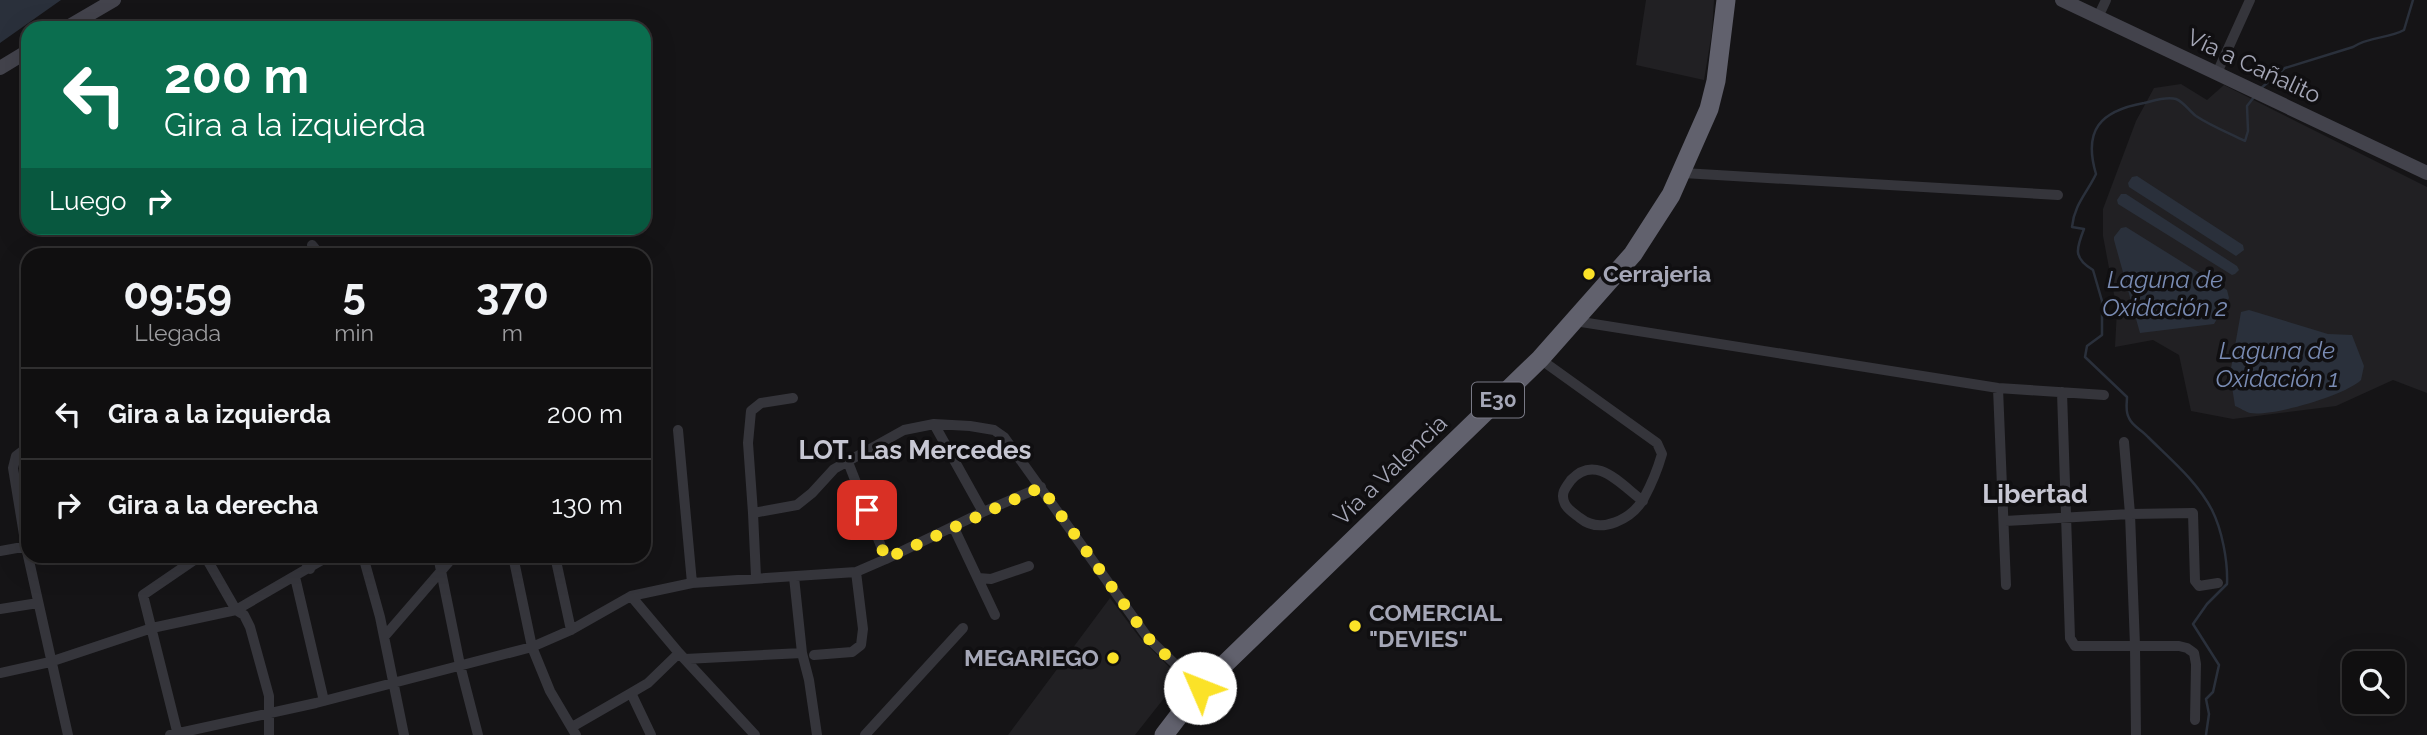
<!DOCTYPE html>
<html lang="es">
<meta charset="utf-8">
<style>
body{margin:0;font-family:Raleway,sans-serif;background:#1e1d1e;color:#f1f3f6;height:100vh;display:flex;flex-direction:column;font-size:26px;white-space:nowrap}
*{box-sizing:border-box;margin:0}
p{font-size:23px;color:#9c9c9f}
.icon{flex:none;width:38px;height:38px;fill:none;stroke:currentColor;stroke-width:2;stroke-linecap:round;stroke-linejoin:round}
.map{position:relative;flex:1;overflow:hidden}
.drawer{position:absolute;left:21px;top:248px;width:630px;height:315px;display:flex;flex-direction:column;background:#100f10;border-radius:21px;box-shadow:0 7px 28px #0002,0 0 0 2px #302f30}
.drawer>*{flex:none}
.banner{position:absolute;left:21px;top:21px;width:630px;height:214px;border-radius:21px;box-shadow:0 7px 28px #0002,0 0 0 2px #302f30;background:#0b6e4f;color:#fff;overflow:hidden}
.tools{position:absolute;left:2342px;top:651px;display:grid;gap:14px}
.tools a{display:grid;place-items:center;width:63px;height:63px;border-radius:14px;background:#100f10;box-shadow:0 7px 28px #0002,0 0 0 2px #302f30;font-size:35px}
.pin{position:absolute;display:grid;place-items:center;width:60px;height:60px;color:#fff;margin:-30px;border-radius:14px;box-shadow:0 4px 10px #0006}
.me{position:absolute;width:77px;margin:-38px;rotate:314deg;stroke-linejoin:round;filter:drop-shadow(0 0 5px #0008)}
.turn{display:flex;align-items:center;gap:24px;height:147px;padding:0 28px;font-size:32px}
.turn .icon{width:91px;height:91px;stroke-width:2.5}
.turn b{display:block;font-size:49px;line-height:60px}
.then{display:flex;align-items:center;height:66px;padding:0 28px;background:#0003;gap:14px;font-size:26px}
.eta{display:flex;justify-content:space-evenly;align-items:center;height:119px;text-align:center}
.eta b{font-size:42px;font-weight:700;line-height:49px}
ul{padding:0;list-style:none}
li{display:flex;align-items:center;gap:21px;height:91px;padding:0 28px;border-top:2px solid #302f30}
li div{flex:1}
li b{display:block;font-size:26px}
li em{font-style:normal}
.map>svg:first-child{display:block}
.built{fill:#212023}
.water{fill:#2a303b}
.lines{fill:none;stroke-linecap:round;stroke-linejoin:round}
.stream{stroke:#2a303b;stroke-width:2.5}
.street{stroke:#35353b;stroke-width:10}
.secondary{stroke:#43434c;stroke-width:14}
.highway{stroke:#61616d;stroke-width:19}
.route{stroke:#fbe228;stroke-width:12;stroke-dasharray:0 21.6}
.poi-dot{fill:#fbe228;stroke:#100f11;stroke-width:2.5}
.labels{text-anchor:middle;stroke-width:7;stroke-linejoin:round;paint-order:stroke}
.shield{fill:#100f11;stroke:#787985;stroke-width:2}
.shield-label{font-size:21px;font-weight:bold;fill:#a5a7b7}
.street-label{font-size:23px;fill:#a5a7b7;stroke:#100f11}
.poi-label{font-size:23px;font-weight:bold;fill:#a5a7b7;stroke:#100f11;text-anchor:start}
.water-label{font-size:24px;font-style:italic;fill:#7a8cb4;stroke:#100f11}
.quarter-label{font-size:26px;font-weight:bold;fill:#c7c7d3;stroke:#100f11}
</style>
<div class="map">
<svg width="2427" height="735" viewBox="0 0 2427 735">
<rect width="100%" height="100%" fill="#151416"/>
<path class="built" d="M1646 0H1714L1712 32 1704 80 1636 65Z
M2181 84 2207 100 2224 85 2427 187V393L2393 380 2336 406 2233 419 2191 411 2179 355 2153 340 2115 347 2117 310 2103 236V209L2136 121 2154 88Z
M1110 598 1140 638 1180 678 1135 735H1008Z"/>
<path class="water" d="M0 0H61L0 43Z
M2137 176 2243 245 2244 250 2236 256 2129 187 2128 183 2132 177Z
M2121 194H2126L2237 266 2239 270 2235 274 2232 275 2118 204 2117 200Z
M2126 227 2227 290 2229 298 2214 324 2140 333 2114 240V237L2121 228Z
M2249 310 2328 334 2352 335 2364 366 2361 380C2346 395 2272 417 2250 413 2246 412 2240 408 2235 406L2230 374 2241 312Z"/>
<g class="lines">
<path class="stream" d="M2260 89 2285 68 2353 47C2370 36 2388 39 2404 30L2413 0
M2206 735 2209 714 2206 699 2213 692 2219 665 2193 624 2207 604 2227 584C2228 561 2222 530 2212 510 2197 481 2170 459 2148 437 2142 430 2132 426 2129 418 2125 411 2127 404 2127 397L2085 357 2087 346 2102 335V301L2093 270C2073 258 2076 249 2084 229L2072 227C2074 205 2087 193 2096 174 2083 130 2100 111 2144 103 2153 101 2166 96 2176 99 2184 102 2189 111 2196 116 2211 126 2229 133 2245 141L2248 131 2247 106 2254 97"/>
<path class="street" d="M2098 17 2106 0
M2217 73 2250 0
M1683 173 2058 195
M312 245 321 256
M1575 321 1998 388 2104 395
M1540 359 1657 443 1662 454C1658 468 1651 485 1644 498 1632 519 1601 535 1580 518 1575 514 1568 510 1565 504 1560 494 1565 488 1571 480 1596 453 1620 484 1643 501
M1998 388 2006 585
M2062 392 2070 638 2075 646H2135L2136 735
M793 398 761 403 751 411 748 443 753 513 797 505 812 493 834 469 904 430 934 424 970 426 994 430 1004 437 1148 638 1200 688
M934 424 983 512 1041 487
M678 430 692 583
M2124 442 2130 514 2135 646H2179L2187 648 2194 653 2196 664 2195 720
M28 447 16 456 13 468 26 547 68 735
M848 462 886 559 983 512
M753 513 756 577
M2005 521 2130 514 2193 513 2195 581 2199 586 2218 583
M953 526 995 615
M0 551 28 546
M205 556 236 610 244 615 250 627 269 696V735
M302 556 310 569
M363 556 380 617 404 735
M438 556 460 665 478 735
M513 556 532 647 550 691 576 735
M555 556 571 630
M295 577 324 701
M794 577 802 653 809 680 817 735
M978 578 991 579 1029 566
M0 609 38 603
M384 637 454 556
M814 655 852 652 861 645 863 629 856 572
M685 659 802 653
M0 673 50 662 152 628 236 610 329 556
M631 693 648 683 679 653
M572 727 631 693 651 735
M170 735 316 703 532 647 571 630 631 596
M178 735 143 595 200 556
M755 735 679 653 631 596 692 583 856 572 886 559
M865 735 963 628"/>
<path class="secondary" d="M2062 0 2427 173
M66 28 114 0
M0 68 28 51"/>
<path class="highway" d="M1164 735 1200 688 1540 359 1633 254 1671 195 1709 109 1716 81 1726 0"/>
</g>
<g class="lines">
<path class="route" d="M867 510 886 559 1041 487 1148 638 1200 688"/>
</g>
<g class="poi-dot">
<circle cx="1589" cy="274" r="7"/>
<circle cx="1355" cy="626" r="7"/>
<circle cx="1113" cy="658" r="7"/>
</g>
<g class="labels">
<rect class="shield" x="1472" y="382.5" width="52" height="35" rx="5"/>
<g class="shield-label">
<text x="1498" y="407">E30</text>
</g>
<g class="street-label">
<text transform="translate(2254 66) rotate(25)" y="8">Vía a Cañalito</text>
<text transform="translate(1390 470) rotate(-44)" y="8">Vía a Valencia</text>
</g>
<g class="poi-label">
<text x="1603" y="282">Cerrajeria</text>
<text x="1369" y="621">COMERCIAL<tspan x="1369" dy="26">"DEVIES"</tspan></text>
<text x="1099" y="666" text-anchor="end">MEGARIEGO</text>
</g>
<g class="water-label">
<text x="2165" y="288">Laguna de<tspan x="2165" dy="28">Oxidación 2</tspan></text>
<text x="2277" y="359">Laguna de<tspan x="2277" dy="28">Oxidación 1</tspan></text>
</g>
<g class="quarter-label">
<text x="915" y="459">LOT. Las Mercedes</text>
<text x="2035" y="503">Libertad</text>
</g>
</g>
</svg>
<div class="tools">
<a><svg class="icon" aria-label="search" viewBox="0 0 24 24"><circle cx="10" cy="10" r="6"/><path d="M15 15l6 6"/></svg></a>
</div>
<div class="pin" style="left:867px;top:510px;background:#d93025"><svg class="icon" aria-label="arrive" viewBox="0 0 24 24"><path d="M6 21V4h12l-3 4 3 4H6"/></svg></div>
<svg class="me" style="left:1200px;top:688px" viewBox="-20 -20 40 40"><circle r="19" fill="#fff"/><path d="M0-13L10 11 0 6-10 11z" fill="#fbe228"/></svg>
<div class="banner">
<div class="turn"><svg class="icon" aria-label="left" viewBox="0 0 24 24"><path d="M17 20v-9H6M10 6l-5 5 5 5"/></svg><div><b>200 m</b>Gira a la izquierda</div></div>
<div class="then">Luego<svg class="icon" aria-label="right" viewBox="0 0 24 24"><path d="M7 20v-9h11M14 6l5 5-5 5"/></svg></div>
</div>
<section class="drawer">
<div class="eta">
<div><b>09:59</b><p>Llegada</p></div>
<div><b>5</b><p>min</p></div>
<div><b>370</b><p>m</p></div>
</div>
<ul>
<li><svg class="icon" aria-label="left" viewBox="0 0 24 24"><path d="M17 20v-9H6M10 6l-5 5 5 5"/></svg><div><b>Gira a la izquierda</b></div><em>200 m</em></li>
<li><svg class="icon" aria-label="right" viewBox="0 0 24 24"><path d="M7 20v-9h11M14 6l5 5-5 5"/></svg><div><b>Gira a la derecha</b></div><em>130 m</em></li>
</ul>
</section>
</div>
